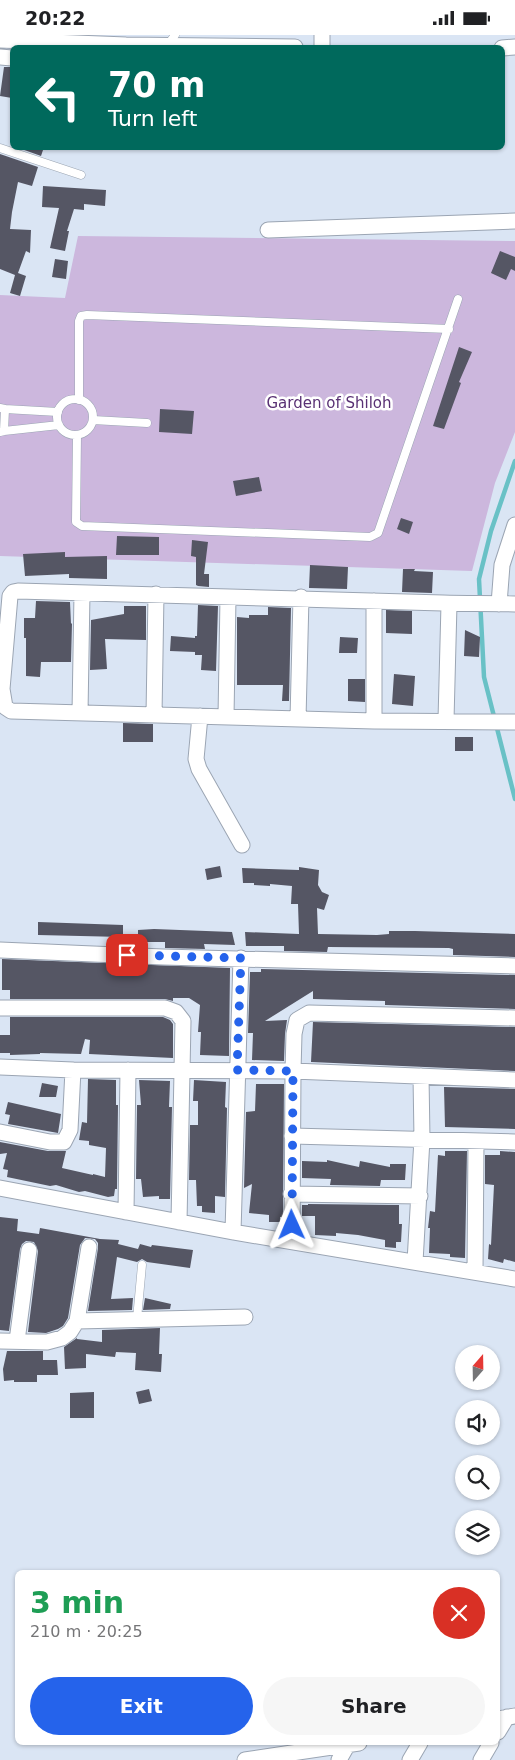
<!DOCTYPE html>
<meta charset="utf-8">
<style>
body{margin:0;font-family:"DejaVu Sans",sans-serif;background:#f6f6f6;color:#202124;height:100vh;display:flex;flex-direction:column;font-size:19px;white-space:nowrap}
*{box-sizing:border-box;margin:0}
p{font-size:16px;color:#757577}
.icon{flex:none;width:28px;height:28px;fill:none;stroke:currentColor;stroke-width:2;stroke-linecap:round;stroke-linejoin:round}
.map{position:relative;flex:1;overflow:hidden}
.side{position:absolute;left:15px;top:1535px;width:485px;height:175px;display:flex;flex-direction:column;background:#fff;border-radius:8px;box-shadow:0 1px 4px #0004}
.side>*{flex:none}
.hud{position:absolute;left:10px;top:10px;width:495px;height:105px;border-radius:8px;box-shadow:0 1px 4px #0004;background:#00695c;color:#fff;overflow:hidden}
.needle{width:32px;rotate:20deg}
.fabs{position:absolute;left:455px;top:1310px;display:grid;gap:10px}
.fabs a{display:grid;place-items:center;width:45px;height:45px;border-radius:50%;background:#fff;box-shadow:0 1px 4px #0004;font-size:25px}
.pin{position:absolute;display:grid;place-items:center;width:42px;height:42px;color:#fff;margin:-21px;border-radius:10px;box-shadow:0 2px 8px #0006}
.me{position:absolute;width:55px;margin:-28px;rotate:359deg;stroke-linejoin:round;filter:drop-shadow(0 0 4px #0008)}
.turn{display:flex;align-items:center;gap:18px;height:105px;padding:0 15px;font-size:22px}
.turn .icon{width:65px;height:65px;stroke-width:2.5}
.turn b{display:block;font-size:35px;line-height:42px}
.round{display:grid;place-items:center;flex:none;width:52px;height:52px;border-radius:26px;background:#f6f6f6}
.overview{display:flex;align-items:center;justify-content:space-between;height:85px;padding:0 15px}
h1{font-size:30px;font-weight:700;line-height:38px;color:#1e9e55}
.cta{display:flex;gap:10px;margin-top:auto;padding:10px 15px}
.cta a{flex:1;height:58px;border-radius:30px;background:#2563eb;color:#fff;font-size:20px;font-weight:700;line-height:58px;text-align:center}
.cta a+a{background:#f6f6f6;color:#202124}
.status{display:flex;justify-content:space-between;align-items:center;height:35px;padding:0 25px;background:#fff;direction:ltr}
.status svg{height:14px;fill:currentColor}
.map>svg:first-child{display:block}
.green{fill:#ccb7dd}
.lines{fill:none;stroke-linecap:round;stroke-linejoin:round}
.stream{stroke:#69c1c6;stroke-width:4.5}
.building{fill:#555664}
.service-casing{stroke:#9ba5b3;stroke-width:9}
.minor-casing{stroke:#9ba5b3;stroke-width:17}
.service{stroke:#fff;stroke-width:8}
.minor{stroke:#fff;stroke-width:15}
.route{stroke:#2563eb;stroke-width:9;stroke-dasharray:0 16.2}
.labels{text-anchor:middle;stroke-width:5;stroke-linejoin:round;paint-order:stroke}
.park-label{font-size:15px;fill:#593174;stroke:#fff}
</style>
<div class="status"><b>20:22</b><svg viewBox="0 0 49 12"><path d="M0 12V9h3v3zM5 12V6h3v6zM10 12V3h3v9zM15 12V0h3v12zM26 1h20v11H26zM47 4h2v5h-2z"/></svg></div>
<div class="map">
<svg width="515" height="1725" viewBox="0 0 515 1725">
<rect width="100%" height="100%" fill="#dae5f4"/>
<path class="green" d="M78 201 515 206V397L495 448 472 536 0 521V260L65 263Z"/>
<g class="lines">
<path class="stream" d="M515 426 491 496 479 544 484 642 515 764"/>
</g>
<path class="building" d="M4 32H12V63L0 61Z
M16 112H44L41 121Z
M0 119 38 132 32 151 18 147 12 177 10 194 31 195 30 218 26 216 18 238 26 241 20 261 10 258 15 240 0 234Z
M43 151 106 155 105 171 84 169V175L74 174 67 196H69L65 216 50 213 59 173 42 172Z
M500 216 515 222V236L511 234 506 245 491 238Z
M55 224 68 226 66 244 52 242Z
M459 312 472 317 459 347 461 348 444 394 433 391Z
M160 374 194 376 192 399 159 397Z
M259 442 262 456 236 461 233 446Z
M401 483 413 487 409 499 397 494Z
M117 501 159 502V520H116Z
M192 505 208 507 204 539H209V552L198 551 196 550V522L191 521Z
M65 517V522L107 521V544L69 543V539L25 541 23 519Z
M310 530 348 532 347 554 309 553Z
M403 534H415L414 536 433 537 432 558 402 557Z
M36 566 70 567 71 589 72 588 71 627H41L40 642 26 641V603H24V583H35Z
M198 570 218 571 216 636 201 635 202 620H195V617L170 616 171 601 195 603V601H197Z
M124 571H146V605L105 604 107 634 90 635 91 585 124 579Z
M268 572 291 573 289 666H282L283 650H237V582L249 583V580H268Z
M386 575 412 576V599L386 598Z
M465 595 480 602 479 622 464 621Z
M340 602 358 603 357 618H339Z
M394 639 415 641 413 671 392 669Z
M348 644H365V667L348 666Z
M123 688 153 689V707H123Z
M455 702H473V716H455Z
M220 831 222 842 207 845 205 834Z
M299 832 319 835 318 850 322 857 329 860 324 875 317 873 318 899 377 900 389 899V896H415L515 899V922L453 920V914L449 913 328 912 327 917 284 916V911H246L245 897 299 899 298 869H291L292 851 270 849V851L254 850V848H243L242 833 299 835Z
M38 887 123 890V902L38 900Z
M154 894 232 897 235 910 204 909 205 914 165 913V907H138V895Z
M2 924 230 933 229 1021 200 1020 201 997H198L200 970 189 963H173V966L165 964H10V955H2Z
M261 934 515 940V974L385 970V966L313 964V956L265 986 287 985 285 999 284 1026 252 1025 253 998H248L250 937H261Z
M10 982H163L170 985 173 989V1023L89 1019 90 1005 85 1004 81 1019 40 1018V1019L10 1020V1018H0V1000H10Z
M313 987 515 992V1036L311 1027Z
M88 1044 116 1045V1070H118L117 1154H115L114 1161 108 1162 85 1156 79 1157 56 1150 50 1151 7 1142 8 1135 3 1134 7 1118 0 1119V1107L48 1116H66L62 1133 93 1140V1139L105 1142 106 1113 89 1110V1106L79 1105 82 1087 87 1088Z
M139 1045 170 1046 169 1072H172L170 1164H159V1161L143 1162 141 1144H136L137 1070H141Z
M194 1045 226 1047 225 1072 227 1073 225 1162 215 1161V1178L202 1177V1171H197L196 1145H189L190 1090H198V1066H193Z
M42 1048 58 1051 56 1062H39Z
M256 1049H284L283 1182H280V1187H269V1180L249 1178 252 1149 244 1153 246 1077 255 1076Z
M444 1052 515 1054V1094L445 1092Z
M8 1067 61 1079 58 1098 8 1089 10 1080 5 1079Z
M445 1116H467L465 1223 450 1222V1219L429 1218 430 1193H428L430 1176 435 1177 438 1120 445 1121Z
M500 1116 515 1117V1227L504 1224 503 1228 488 1224 489 1209 491 1210 494 1150 485 1149V1120H500Z
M327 1125 359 1132 360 1126 390 1132V1129H406L405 1145H381L380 1151 330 1150 331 1144 302 1143V1126L327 1127Z
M308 1169 399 1170V1189H402L401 1207H396V1213L385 1212V1205L358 1200 336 1198V1201L315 1200V1181H302V1170H308Z
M0 1182 18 1184 17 1196 39 1199 40 1193 100 1204 119 1205 118 1209 138 1214 140 1209 151 1212 152 1210 193 1215 190 1233 147 1227 142 1224 137 1227 117 1222 111 1264 133 1263 132 1275 88 1276 98 1213V1208L95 1204 85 1203 80 1210 68 1283 63 1291 58 1294 46 1298 28 1297 38 1216 34 1207 26 1206 22 1209 20 1214 9 1296 0 1295Z
M145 1263 171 1269 170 1274 143 1275Z
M160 1293 159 1319H162L161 1337 135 1335 136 1318 116 1317 115 1322 86 1319V1333L65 1334 64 1312 77 1303V1304L102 1307V1295Z
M7 1316H43V1325H57L58 1340H37V1347H14V1345L4 1346 3 1334Z
M149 1354 152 1366 139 1369 136 1357Z
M94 1357V1383H70V1358Z"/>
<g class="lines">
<g class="service-casing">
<path id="service" d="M167 11 175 0
M0 113 81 140
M57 382a18 18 0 1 1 36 0a18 18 0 1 1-36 0Z
M79 365V286L81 281 87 280 449 294
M5 374 58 377
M93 385 147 388
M4 396 59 390
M0 397 4 396 5 374 0 373
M77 400 76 487 82 491 370 502 378 498 458 264
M137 1284 142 1230"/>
</g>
<g class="minor-casing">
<path id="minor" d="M0 5 126 10 295 12
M322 12V0
M502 13 515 12
M0 22 12 23
M268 195 515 186
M374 566V686
M499 569 502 530 515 490
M515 569C491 568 467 569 443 568 301 563 159 560 18 556L13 557 10 561 2 654 5 672 11 676 374 686 515 687
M80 678 82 558
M154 680 156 559
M200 681 196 724 199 734 242 810
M226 682 228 562
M298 684 301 562
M446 685 449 569
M0 915 163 922 515 931
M0 973H165L176 977 183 986 179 1187
M0 1032 73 1035 293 1036 515 1045
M0 1097 50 1107H64L70 1095 73 1035
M292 1101 515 1107
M0 1153 233 1197 515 1244
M291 1159 420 1161
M126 1177 128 1035
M233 1197 241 923
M292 1206 293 1036 294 999 297 985 309 978 515 983
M415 1227 422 1104 421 1041
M475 1237 476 1106
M77 1286 245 1282
M0 1306 47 1307 62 1303 70 1297 77 1286 89 1212
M17 1306 29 1215
M498 1684 515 1681
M498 1697 507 1682
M245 1725 359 1708
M339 1725 348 1709
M410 1725 420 1708
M481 1725 491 1708"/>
</g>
<use href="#service" class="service"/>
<use href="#minor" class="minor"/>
</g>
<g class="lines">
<path class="route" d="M127 920 241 923 237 1035 293 1036 292 1190"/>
</g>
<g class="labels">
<g class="park-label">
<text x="329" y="373">Garden of Shiloh</text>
</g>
</g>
</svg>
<div class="fabs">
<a><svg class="needle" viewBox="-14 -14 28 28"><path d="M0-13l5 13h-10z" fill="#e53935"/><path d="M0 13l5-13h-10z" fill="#757577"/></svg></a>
<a><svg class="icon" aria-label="sound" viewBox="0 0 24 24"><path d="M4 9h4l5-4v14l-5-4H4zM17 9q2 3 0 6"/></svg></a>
<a><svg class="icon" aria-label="search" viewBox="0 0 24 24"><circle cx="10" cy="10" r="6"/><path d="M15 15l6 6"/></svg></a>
<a><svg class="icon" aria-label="layers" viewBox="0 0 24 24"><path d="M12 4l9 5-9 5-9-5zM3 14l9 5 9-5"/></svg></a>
</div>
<div class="pin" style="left:127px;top:920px;background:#d93025"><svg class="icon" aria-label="arrive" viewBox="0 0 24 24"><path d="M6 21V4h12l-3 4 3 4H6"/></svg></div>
<svg class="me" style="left:292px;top:1190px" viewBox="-20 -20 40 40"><path d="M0-17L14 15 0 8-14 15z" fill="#2563eb" stroke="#fff" stroke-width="4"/></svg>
<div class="hud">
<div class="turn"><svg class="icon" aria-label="left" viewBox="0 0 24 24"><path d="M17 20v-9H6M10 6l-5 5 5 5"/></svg><div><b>70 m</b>Turn left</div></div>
</div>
<section class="side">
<div class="overview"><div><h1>3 min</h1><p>210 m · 20:25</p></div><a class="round" style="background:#d93025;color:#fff"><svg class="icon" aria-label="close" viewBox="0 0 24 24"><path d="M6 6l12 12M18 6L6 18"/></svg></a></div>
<div class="cta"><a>Exit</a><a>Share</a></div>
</section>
</div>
